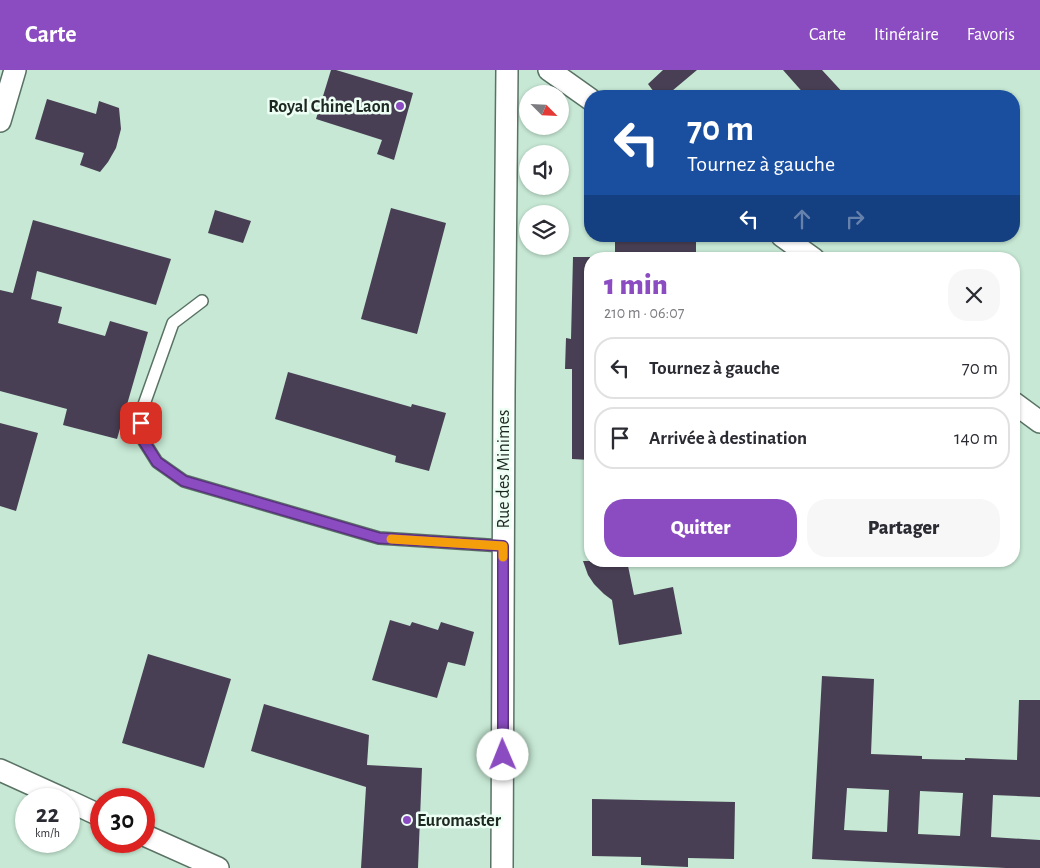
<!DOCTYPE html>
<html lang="fr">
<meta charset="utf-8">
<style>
body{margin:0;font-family:"Alegreya Sans",sans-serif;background:#f7f7f7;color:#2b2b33;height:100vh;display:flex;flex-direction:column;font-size:19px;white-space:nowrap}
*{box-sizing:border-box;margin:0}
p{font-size:16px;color:#7c7c81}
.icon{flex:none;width:28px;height:28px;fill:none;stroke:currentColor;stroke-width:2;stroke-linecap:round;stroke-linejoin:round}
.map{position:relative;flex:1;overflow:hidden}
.drawer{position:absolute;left:584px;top:182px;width:436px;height:315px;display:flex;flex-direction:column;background:#fff;border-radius:20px;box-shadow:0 1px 4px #0004}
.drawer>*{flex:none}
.hud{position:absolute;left:584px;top:20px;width:436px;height:152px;border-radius:20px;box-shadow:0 1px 4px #0004;background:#1a4fa0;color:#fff;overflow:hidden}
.needle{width:32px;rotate:114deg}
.tools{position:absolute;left:519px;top:15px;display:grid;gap:10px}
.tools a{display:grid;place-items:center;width:50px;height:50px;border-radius:50%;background:#fff;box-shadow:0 1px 4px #0004;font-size:25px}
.speed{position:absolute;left:15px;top:718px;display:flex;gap:10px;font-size:25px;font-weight:700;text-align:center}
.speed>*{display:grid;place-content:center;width:65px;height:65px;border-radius:50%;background:#fff;box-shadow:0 1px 4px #0004;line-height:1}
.speed small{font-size:12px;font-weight:400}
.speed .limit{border:8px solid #d22;background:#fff;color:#111}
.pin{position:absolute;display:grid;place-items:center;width:42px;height:42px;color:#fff;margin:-21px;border-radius:10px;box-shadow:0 2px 8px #0006}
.me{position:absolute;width:55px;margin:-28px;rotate:359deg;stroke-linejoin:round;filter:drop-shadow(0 0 4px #0008)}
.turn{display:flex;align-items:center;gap:18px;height:105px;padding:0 20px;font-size:22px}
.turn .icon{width:65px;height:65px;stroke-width:2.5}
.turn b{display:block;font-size:35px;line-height:42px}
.lanes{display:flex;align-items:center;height:48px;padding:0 20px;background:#0003;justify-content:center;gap:25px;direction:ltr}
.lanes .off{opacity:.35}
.round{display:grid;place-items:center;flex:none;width:52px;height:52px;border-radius:20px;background:#f7f7f7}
.overview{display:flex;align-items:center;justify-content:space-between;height:85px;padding:0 20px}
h1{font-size:30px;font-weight:800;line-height:38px;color:#8b4cc2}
.action{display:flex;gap:10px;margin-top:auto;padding:10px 20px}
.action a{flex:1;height:58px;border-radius:20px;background:#8b4cc2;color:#fff;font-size:20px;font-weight:800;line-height:58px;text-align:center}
.action a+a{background:#f7f7f7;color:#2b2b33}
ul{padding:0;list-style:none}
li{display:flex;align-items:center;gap:15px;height:62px;margin:0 10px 8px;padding:0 10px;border:2px solid #e1e1e2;border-radius:20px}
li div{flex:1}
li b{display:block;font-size:19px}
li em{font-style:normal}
header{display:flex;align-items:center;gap:30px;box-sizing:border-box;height:70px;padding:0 25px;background:#8b4cc2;color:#fff}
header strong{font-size:24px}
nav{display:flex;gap:28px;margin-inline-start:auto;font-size:18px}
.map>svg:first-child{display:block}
.built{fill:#c6e8d4;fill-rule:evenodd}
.building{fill:#493f54;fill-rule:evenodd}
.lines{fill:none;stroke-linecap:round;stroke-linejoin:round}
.service-casing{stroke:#597264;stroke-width:14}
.minor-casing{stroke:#597264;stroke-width:24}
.service{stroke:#fff;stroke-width:11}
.minor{stroke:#fff;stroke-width:21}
.route-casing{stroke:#5a317e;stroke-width:12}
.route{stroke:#8b4cc2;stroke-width:9}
.slow{stroke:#f59e0b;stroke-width:9}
.poi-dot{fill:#8b4cc2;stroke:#edfef4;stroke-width:2}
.labels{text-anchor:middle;stroke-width:5;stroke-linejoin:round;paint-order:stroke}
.poi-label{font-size:18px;font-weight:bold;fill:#1e2822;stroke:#edfef4;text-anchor:end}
.street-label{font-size:18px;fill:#1e2822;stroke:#edfef4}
</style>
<header>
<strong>Carte</strong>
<nav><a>Carte</a><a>Itinéraire</a><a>Favoris</a></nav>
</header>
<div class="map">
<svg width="1040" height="798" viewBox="0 0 1040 798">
<rect width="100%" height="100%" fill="#d8f4e3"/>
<path class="built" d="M0 0H1040V798H0ZM528 24H560V56H528ZM590 26H1014V166H590ZM528 84H560V116H528ZM528 144H560V176H528ZM590 189H1014V491H590ZM26 729H69V771H26ZM101 729H144V771H101Z"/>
<path class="building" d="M331 0H336L413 23 394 90 377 84 382 70 316 49Z
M663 0H697L666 26H657L648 14Z
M783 0H822L846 26H806Z
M47 29 96 44 99 31 119 38 121 59 116 78 108 92 100 102 80 95 84 83 35 69Z
M391 138 446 153 417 264 361 249Z
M215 140 251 151 243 173 208 163Z
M33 150 171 189 156 235 37 201 31 229 62 237 58 253 105 266 110 251 148 262 117 369 63 355 67 339 0 321V220L13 223Z
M615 167H696V189H615Z
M573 187H590V390L572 389V299H565L566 268 571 269Z
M288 302 411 337 412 334 446 343 429 401 395 392 396 386 275 349Z
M0 353 38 363 16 441 0 436Z
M583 491H627L634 525 673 517 682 564 619 575 612 530 604 524 594 514 588 505Z
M390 550 410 556 412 552 438 560 441 552 474 562 465 596 448 592 437 628 372 610Z
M148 584 231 609 204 698 122 673Z
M822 606 874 609 871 684 922 686V689L965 690V688L1017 690 1019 630H1040V727L993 725 991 767 1040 770V798H1006L812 789ZM847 718 889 720 887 762 844 760ZM920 721 963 723 960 766 918 764Z
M264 634 369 665 367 695 422 698 418 798H361L366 717 251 681Z
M592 729 735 732 734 789 688 788V797L641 795V787L592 786Z"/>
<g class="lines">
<g class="service-casing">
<path id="service" d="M202 231 173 253 142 340 140 365 157 392 184 411 379 468 503 476"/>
</g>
<g class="minor-casing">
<path id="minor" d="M549 0 590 29
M0 51 15 0
M782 166 814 189
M1014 333 1040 352
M0 700 64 729
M69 731 101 746
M144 765 218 798
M502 798 504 321 507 0"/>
</g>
<use href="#service" class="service"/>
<use href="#minor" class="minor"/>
</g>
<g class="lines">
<g class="route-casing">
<path id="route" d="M141 353 140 365 157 392 184 411 379 468 503 476V685"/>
</g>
<use href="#route" class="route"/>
<path class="slow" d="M391 469 503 476V487"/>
</g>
<g class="poi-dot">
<circle cx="400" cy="36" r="5"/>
<circle cx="407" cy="750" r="5"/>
</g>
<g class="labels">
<g class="poi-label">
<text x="390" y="42">Royal Chine Laon</text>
<text x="417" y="756" text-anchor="start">Euromaster</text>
</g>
<g class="street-label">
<text transform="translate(503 399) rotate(-90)" y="6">Rue des Minimes</text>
</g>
</g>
</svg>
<div class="tools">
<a><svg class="needle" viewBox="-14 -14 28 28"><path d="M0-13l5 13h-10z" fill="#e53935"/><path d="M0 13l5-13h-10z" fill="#7c7c81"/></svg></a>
<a><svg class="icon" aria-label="sound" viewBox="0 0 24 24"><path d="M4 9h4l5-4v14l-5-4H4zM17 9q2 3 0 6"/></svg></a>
<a><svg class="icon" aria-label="layers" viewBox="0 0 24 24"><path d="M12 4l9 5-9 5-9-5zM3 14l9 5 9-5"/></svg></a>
</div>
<div class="speed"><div>22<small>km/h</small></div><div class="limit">30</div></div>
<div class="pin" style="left:141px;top:353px;background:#d93025"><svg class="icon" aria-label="arrive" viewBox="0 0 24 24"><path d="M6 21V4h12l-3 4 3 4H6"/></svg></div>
<svg class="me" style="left:503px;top:685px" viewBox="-20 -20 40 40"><circle r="19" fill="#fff"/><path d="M0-13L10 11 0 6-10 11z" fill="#8b4cc2"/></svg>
<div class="hud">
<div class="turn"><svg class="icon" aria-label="left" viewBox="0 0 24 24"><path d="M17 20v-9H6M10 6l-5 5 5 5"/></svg><div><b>70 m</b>Tournez à gauche</div></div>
<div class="lanes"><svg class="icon" aria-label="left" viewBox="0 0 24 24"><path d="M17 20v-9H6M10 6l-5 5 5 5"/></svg><svg class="icon off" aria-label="ahead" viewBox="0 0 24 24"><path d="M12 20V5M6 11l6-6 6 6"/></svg><svg class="icon off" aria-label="right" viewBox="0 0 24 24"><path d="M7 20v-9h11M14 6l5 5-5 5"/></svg></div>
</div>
<section class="drawer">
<div class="overview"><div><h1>1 min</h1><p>210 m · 06:07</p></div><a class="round"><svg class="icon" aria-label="close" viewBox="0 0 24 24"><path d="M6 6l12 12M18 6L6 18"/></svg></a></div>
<ul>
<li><svg class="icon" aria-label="left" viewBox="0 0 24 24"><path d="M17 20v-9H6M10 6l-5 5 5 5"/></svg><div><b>Tournez à gauche</b></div><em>70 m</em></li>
<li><svg class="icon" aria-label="arrive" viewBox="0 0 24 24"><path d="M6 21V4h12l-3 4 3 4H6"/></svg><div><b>Arrivée à destination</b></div><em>140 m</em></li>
</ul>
<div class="action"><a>Quitter</a><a>Partager</a></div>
</section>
</div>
